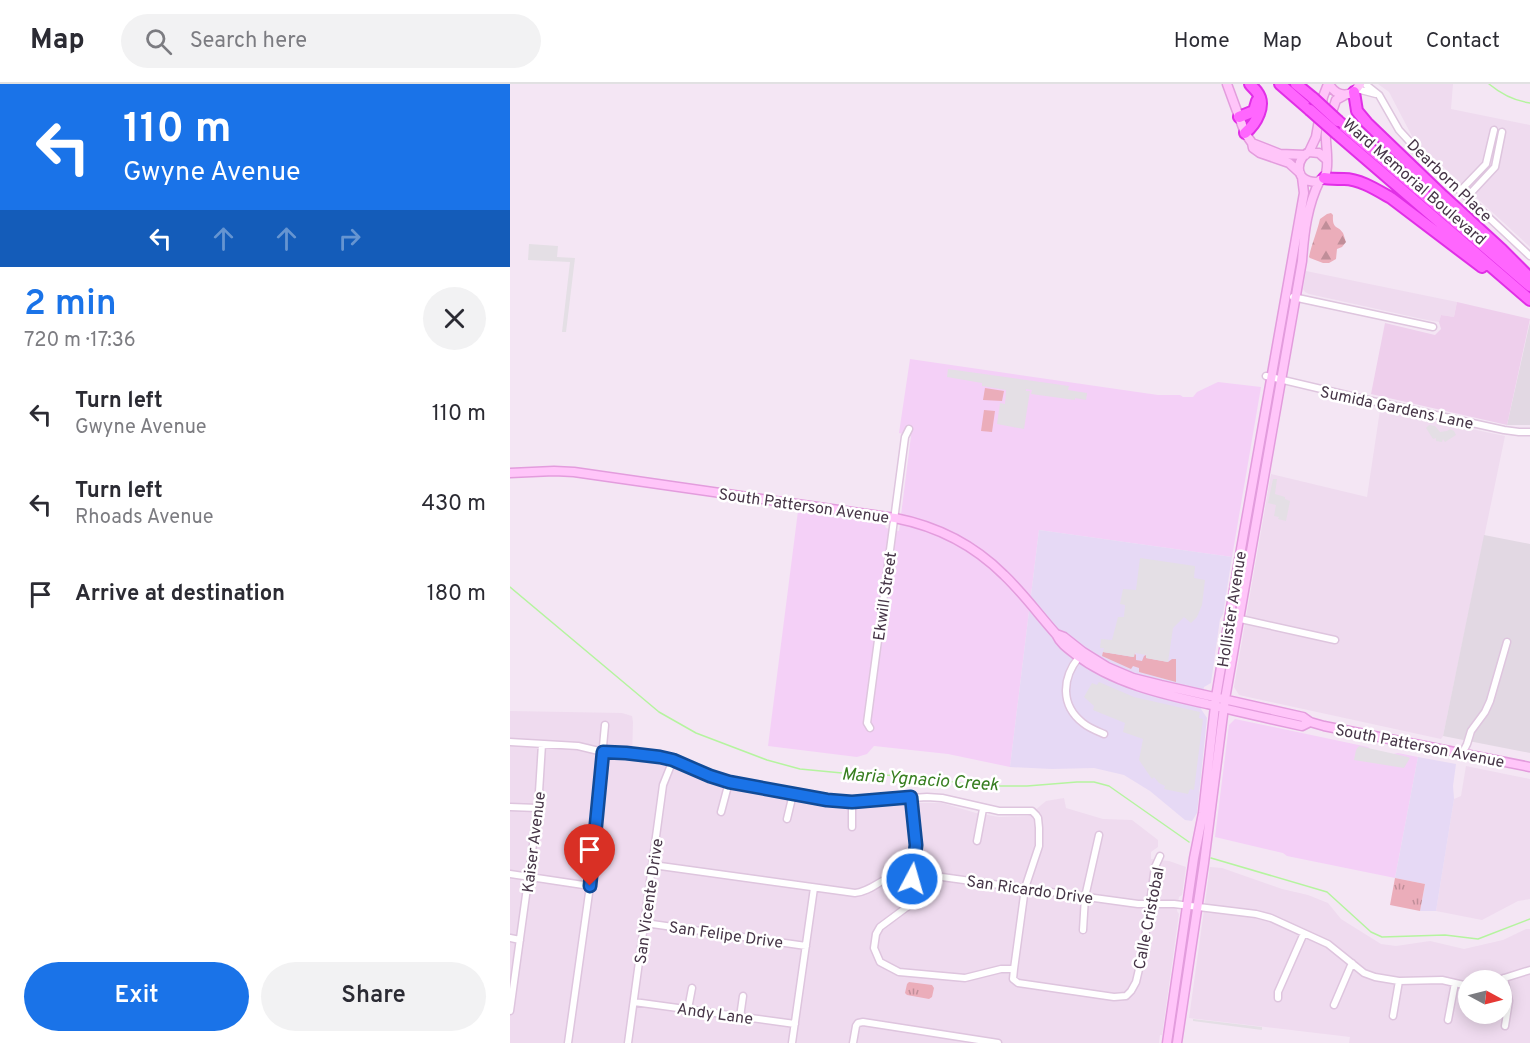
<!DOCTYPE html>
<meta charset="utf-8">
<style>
body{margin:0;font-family:Overpass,sans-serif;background:#f2f2f3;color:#2b2b33;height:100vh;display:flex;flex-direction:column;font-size:22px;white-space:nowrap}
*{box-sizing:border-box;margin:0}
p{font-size:20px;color:#7c7c81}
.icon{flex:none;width:33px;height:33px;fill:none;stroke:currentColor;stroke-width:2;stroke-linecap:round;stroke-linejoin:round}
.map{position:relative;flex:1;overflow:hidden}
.details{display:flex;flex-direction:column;background:#fff;width:510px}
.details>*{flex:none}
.top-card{background:#1a73e8;color:#fff;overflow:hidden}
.needle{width:39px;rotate:97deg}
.buttons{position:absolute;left:948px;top:886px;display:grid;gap:12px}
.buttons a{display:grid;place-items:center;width:54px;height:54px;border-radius:50%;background:#fff;box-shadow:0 3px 15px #0003;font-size:30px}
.pin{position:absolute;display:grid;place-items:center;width:51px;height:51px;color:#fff;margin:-62px -26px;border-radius:50% 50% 50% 0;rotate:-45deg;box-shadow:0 0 6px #0007}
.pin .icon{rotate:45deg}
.me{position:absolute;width:66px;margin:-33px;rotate:6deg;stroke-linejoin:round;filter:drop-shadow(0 0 4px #0008)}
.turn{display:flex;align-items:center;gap:21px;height:126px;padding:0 24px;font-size:27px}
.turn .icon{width:78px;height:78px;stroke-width:2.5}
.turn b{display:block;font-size:42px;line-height:51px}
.lanes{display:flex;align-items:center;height:57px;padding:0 24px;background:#0003;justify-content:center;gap:30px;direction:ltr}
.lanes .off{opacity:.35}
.round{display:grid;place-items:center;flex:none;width:63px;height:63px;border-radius:32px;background:#f2f2f3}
.overview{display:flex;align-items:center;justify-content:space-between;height:102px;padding:0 24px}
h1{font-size:36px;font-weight:600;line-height:45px;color:#1a73e8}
.action{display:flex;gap:12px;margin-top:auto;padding:12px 24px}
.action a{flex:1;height:69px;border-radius:36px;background:#1a73e8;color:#fff;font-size:24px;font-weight:600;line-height:69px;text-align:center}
.action a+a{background:#f2f2f3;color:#2b2b33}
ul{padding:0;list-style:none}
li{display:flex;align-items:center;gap:18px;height:90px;padding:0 24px}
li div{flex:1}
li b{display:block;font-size:22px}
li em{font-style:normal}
header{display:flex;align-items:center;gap:36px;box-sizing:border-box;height:84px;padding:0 30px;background:#fff;border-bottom:2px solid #e1e1e2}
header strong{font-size:28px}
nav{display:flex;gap:33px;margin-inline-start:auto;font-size:21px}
.search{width:420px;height:54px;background:#f2f2f3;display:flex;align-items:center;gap:15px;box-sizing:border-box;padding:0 21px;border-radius:33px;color:#7c7c81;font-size:22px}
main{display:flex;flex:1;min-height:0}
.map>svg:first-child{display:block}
.residential{fill:#efdbef;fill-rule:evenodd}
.commercial{fill:#f4d0f7}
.industrial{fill:#e2d8e3}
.education{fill:#eecfec}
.medical{fill:#e6d9f5}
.green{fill:#ebadba}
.forest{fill:url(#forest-firs)}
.park{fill:url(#park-tufts)}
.parking{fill:#e4dfe5}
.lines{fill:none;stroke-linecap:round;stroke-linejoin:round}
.stream{stroke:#b5f49f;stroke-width:1.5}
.street-casing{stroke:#dec5de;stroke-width:9}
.secondary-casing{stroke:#e39cdd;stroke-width:11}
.highway-casing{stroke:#e02fe6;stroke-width:14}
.street{stroke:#fff;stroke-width:6}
.secondary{stroke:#ffc5f9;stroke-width:8}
.highway{stroke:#ff66fe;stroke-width:10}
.highway-bridge-casing{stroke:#e02fe6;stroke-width:14;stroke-linecap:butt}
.highway-bridge{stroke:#ff66fe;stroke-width:10}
.route-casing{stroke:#114b97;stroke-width:15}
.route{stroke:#1a73e8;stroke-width:10}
.labels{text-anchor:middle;stroke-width:5;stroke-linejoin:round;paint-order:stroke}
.street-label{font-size:16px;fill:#463547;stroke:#fff}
.water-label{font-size:18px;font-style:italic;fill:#377e20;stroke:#fff}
</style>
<header>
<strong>Map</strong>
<div class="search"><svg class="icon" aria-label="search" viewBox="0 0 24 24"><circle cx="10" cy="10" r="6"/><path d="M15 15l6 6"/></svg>Search here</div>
<nav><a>Home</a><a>Map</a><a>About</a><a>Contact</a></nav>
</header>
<main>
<section class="details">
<div class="top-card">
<div class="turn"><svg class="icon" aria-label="left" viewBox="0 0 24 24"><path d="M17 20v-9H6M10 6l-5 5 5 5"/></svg><div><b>110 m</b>Gwyne Avenue</div></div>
<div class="lanes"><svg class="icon" aria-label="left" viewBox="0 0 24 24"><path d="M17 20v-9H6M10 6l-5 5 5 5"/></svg><svg class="icon off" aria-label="ahead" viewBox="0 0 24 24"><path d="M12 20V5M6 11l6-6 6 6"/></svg><svg class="icon off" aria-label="ahead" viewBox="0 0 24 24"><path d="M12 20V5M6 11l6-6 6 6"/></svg><svg class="icon off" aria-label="right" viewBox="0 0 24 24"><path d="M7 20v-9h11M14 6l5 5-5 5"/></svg></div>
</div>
<div class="overview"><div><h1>2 min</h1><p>720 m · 17:36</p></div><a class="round"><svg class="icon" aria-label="close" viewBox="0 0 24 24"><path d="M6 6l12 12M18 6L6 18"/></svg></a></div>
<ul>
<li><svg class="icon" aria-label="left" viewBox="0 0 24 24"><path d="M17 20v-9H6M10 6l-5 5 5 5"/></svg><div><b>Turn left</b><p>Gwyne Avenue</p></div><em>110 m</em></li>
<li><svg class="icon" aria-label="left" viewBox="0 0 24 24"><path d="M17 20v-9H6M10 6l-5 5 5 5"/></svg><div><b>Turn left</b><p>Rhoads Avenue</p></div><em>430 m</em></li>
<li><svg class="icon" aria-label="arrive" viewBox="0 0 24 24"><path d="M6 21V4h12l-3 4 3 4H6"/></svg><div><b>Arrive at destination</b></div><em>180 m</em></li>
</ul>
<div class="action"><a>Exit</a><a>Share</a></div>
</section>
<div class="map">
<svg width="1020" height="959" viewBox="0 0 1020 959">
<defs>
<pattern id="forest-firs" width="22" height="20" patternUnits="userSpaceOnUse" patternTransform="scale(1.5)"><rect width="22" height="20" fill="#ebadba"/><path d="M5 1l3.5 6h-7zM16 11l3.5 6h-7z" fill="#c08e99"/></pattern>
<pattern id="park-tufts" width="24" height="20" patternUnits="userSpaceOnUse" patternTransform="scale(1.5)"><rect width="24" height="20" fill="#ebadba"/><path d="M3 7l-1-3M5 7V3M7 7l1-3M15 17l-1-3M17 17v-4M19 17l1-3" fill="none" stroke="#c08e99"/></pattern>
</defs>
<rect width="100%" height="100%" fill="#f4e6f4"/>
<path class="residential" d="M868 0H943L941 25 1020 41V163L904 56 879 8Z
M796 187 947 218 944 233 931 231 929 238 917 236 799 210 795 208 793 205Z
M870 326 995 352 933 652 931 655 729 611 724 603 761 390 857 413Z
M0 627 112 629 122 632 123 638 122 675 151 677 210 702 318 721 333 723 392 719H432L466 729 489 733 518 732 536 717 554 714 556 724 593 735 622 736 648 756V763L641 768V775L659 777 676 783 672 811 669 813 667 827 669 830 652 951H650L649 959H0Z
M956 682 1020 695V815L1008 817 972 836 926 827 944 715 951 712Z
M700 783 712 784 772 805 798 811 818 819 831 835 871 860 886 862 920 857 954 865 993 856 1016 845H1020V959H839L840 953 679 934ZM958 897H992V930H958Z"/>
<path class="commercial" d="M400 275 648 311H670L673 313H683L687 308 708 298 751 303 722 473 529 446 500 683 438 670 364 662 357 670 347 673 258 662 288 427 374 440 376 444 389 447 401 352 389 349Z
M725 635 858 663 861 666 883 670 888 669 908 673 885 794 777 772 773 769 705 753 719 641Z"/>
<path class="industrial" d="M1020 238V341H997Z
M974 451 1020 460V669L933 652Z"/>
<path class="education" d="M947 218 1020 235 997 341 861 310 875 239 925 251 931 245 929 238 931 231 944 233Z"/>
<path class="medical" d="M529 446 722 473 713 530 710 535 701 599 694 603 691 625 697 634 687 729 682 737 675 736 640 707 614 691 584 684 542 685 500 683Z
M908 673 946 680 943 702 944 715 926 827H910L915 800 885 794Z"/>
<path class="green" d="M475 304 494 307 492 317 473 316Z
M474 326 485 327 482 348 471 347Z
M593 568 623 573 624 569 626 571V576L632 577 634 572 636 571V574L658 578 662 575H666V598L629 588V584L623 582 621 585 592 572Z"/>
<path class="forest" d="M821 129 823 131C822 146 828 141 833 149 834 151 835 156 836 158L832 163 827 165 826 175 819 179H813L800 174 799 173C802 159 807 148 810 135L817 130Z"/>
<path class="park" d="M885 794 915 800 910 827 880 821Z
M399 898 422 901 424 904 422 913 419 915 397 911 395 909 397 900Z"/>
<path class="parking" d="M19 160 48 162 47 173 65 174 56 248H52L60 178 18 176Z
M438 285 559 302 558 306 577 309 576 316 565 314V316L521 310 522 306 516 305V307H520L514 345 487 340 490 319 495 320 496 306 472 302V299L437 293Z
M919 341 925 342 930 348 937 347 940 345 944 347 946 351 935 358 933 355 932 358 926 357V354L923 355 916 344Z
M763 395H767L765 410 775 413V415L780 417 776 437 768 435 769 433 764 432 766 421 758 419Z
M630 474 685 482 684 494 695 496 692 521 687 533 681 539 674 533 663 544 658 578 636 574V571L625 569 624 573 593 568 594 564H590L591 555 602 556 608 533H614L615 521 610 520 613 505 626 506Z
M589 598 624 613 690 628 689 634 693 635 684 706 680 705 678 710 654 705 655 702 649 699 644 693 642 695 629 676 633 655 613 648 615 639 583 626 584 622 574 613 582 599 587 601Z
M849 662 898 673 900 674 894 684 844 676 846 666Z
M683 935 752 943V946L683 937Z"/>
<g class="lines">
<path class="stream" d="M979 0C991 10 1005 17 1020 19
M0 503 149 628 186 649 257 676 290 685 332 689 414 693 467 702H517L567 698H584L599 702 679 758
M701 774 817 808 861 848 872 853 935 851 968 855 1020 835"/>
<g class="street-casing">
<path id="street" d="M855 0 869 11 889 46 911 70 1020 172
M847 5 866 10
M950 107 976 80 984 46
M957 113 985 83 992 48
M783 213 923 243
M756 292 862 317 994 346 1009 348H1020
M726 534 825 556
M569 573C552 594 550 621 573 639 579 644 587 647 594 650
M360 644 357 639 395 353 399 345
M0 658 68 662 93 668 126 670 150 673 163 676 200 692 219 698 317 716 342 718 417 713 432 714 489 727H522L526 731 528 734 529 744V762L515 804 504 885 503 895 508 899 515 900 604 913 616 912 621 907 626 898 633 868 645 783 650 772
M952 670 957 660 961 647 975 628 980 617 997 558
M401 713 406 761 399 814 397 823 370 843 366 850 364 864 370 878 389 888 455 894 491 885H504
M342 718V743
M0 723 28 724
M211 728 219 698
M277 735 283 710
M467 757 473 725
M143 781 345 809C358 808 367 799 378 794 386 789 394 789 403 789L628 820H664L746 830 761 834 818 860 854 889 865 893 889 897 932 896 958 902
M0 790 80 802
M135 839 296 862
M573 846 575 813 589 751
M0 854 10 856
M994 894 999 917 995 942
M985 897 1020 886
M768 914V908L794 849
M124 918 285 940
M824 921 842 879
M178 925 182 904
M0 927 28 724 32 660
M883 932 889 897
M230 933 233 912
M938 936 945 899
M58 959 80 802 95 641
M118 959 153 701 163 676
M282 959 304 804
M343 959 346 942 348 939 353 938 488 959"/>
</g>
<g class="secondary-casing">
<path id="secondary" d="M717 0 735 49 742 59 743 64 750 69 779 79 790 89
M819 0C827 14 842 14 850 0
M742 59 770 70 795 71
M799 68 806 53 813 13 818 0
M817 76 809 69 799 68C787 74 784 93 799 97 827 105 814 61 816 48 818 37 823 26 826 16L835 11
M0 389 44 387 64 388 385 434C426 442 464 461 494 491 513 509 529 531 546 550 550 559 557 564 565 570 603 599 651 610 697 620 728 628 760 635 792 642L800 638
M546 550 554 553 573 568 597 583 623 594 651 601 793 633 800 638 814 642 1020 683
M657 959 684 774 693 729 706 613 728 482 794 109 792 93
M667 959 694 779 715 615 792 177C794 149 797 122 810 96"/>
</g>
<g class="highway-casing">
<path id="highway" d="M770 0 800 26
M786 0 803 14
M844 8 847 27 857 39 933 112 992 166 1020 194
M729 33 744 27 747 17
M828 37 1020 202
M735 49C746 40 757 21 747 8 745 5 742 3 740 0
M826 49 1020 216
M814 94C821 95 827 95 834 95 850 95 867 106 881 114L972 183"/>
</g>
<use href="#street" class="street"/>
<use href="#secondary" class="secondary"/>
<use href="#highway" class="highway"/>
<g class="highway-bridge-casing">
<path id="highway-bridge" d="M803 14 828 37
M800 26 826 49"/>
</g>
<use href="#highway-bridge" class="highway-bridge"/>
</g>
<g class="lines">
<g class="route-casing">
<path id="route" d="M80 802 93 668 116 669 150 673 163 676 200 692 219 698 317 716 342 718 401 713 406 761 402 795"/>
</g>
<use href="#route" class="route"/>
</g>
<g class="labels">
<g class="street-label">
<text transform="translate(940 96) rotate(44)" y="6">Dearborn Place</text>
<text transform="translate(905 97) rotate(41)" y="6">Ward Memorial Boulevard</text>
<text transform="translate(887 323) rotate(12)" y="6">Sumida Gardens Lane</text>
<text transform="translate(294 421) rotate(8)" y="6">South Patterson Avenue</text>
<text transform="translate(374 512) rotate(-82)" y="6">Ekwill Street</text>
<text transform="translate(721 525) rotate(-81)" y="6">Hollister Avenue</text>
<text transform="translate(910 661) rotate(11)" y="6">South Patterson Avenue</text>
<text transform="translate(23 758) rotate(-83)" y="6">Kaiser Avenue</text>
<text transform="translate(520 805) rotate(8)" y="6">San Ricardo Drive</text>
<text transform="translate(138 817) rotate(-82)" y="6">San Vicente Drive</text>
<text transform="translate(638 834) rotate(-79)" y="6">Calle Cristobal</text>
<text transform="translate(216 850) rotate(8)" y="6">San Felipe Drive</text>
<text transform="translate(205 929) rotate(8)" y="6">Andy Lane</text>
</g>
<g class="water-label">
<text transform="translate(410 695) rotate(4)" y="6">Maria Ygnacio Creek</text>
</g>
</g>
</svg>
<div class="buttons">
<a><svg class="needle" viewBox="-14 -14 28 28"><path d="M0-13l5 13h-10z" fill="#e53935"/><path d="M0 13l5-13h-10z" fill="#7c7c81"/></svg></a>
</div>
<div class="pin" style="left:80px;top:802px;background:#d93025"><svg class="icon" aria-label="arrive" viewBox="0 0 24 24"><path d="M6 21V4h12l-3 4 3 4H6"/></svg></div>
<svg class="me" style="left:402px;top:795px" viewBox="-20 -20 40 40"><circle r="17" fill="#1a73e8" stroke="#fff" stroke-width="3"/><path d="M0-11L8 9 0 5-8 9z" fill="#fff"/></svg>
</div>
</main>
